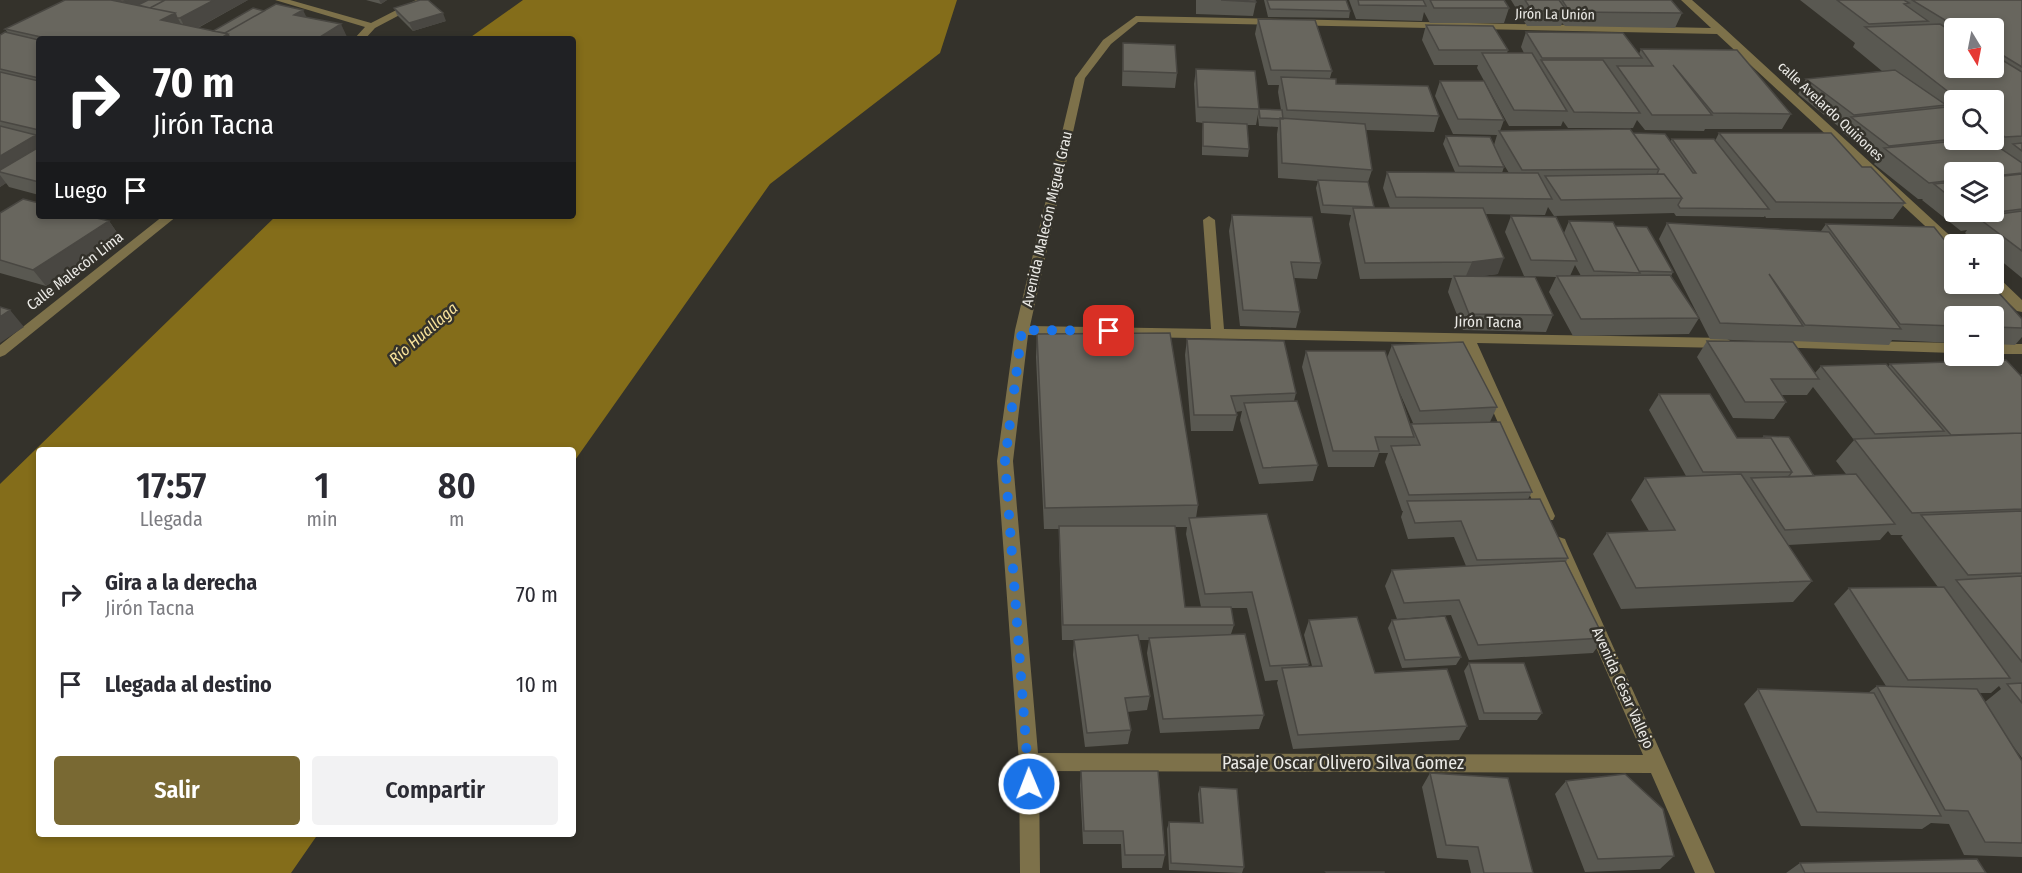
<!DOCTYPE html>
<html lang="es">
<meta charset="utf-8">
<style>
body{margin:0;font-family:"Fira Sans Condensed",sans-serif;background:#f2f2f3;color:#2b2b33;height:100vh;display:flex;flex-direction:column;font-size:22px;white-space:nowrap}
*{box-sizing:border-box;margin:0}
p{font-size:20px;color:#7c7c81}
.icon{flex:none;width:33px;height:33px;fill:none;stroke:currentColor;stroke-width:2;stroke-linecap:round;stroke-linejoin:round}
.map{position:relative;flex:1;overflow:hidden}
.sheet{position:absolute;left:36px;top:447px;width:540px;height:390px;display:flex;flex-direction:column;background:#fff;border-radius:6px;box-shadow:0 3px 9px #0003}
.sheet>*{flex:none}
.top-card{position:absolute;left:36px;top:36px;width:540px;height:183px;border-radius:6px;box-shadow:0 3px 9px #0003;background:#202124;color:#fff;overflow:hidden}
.needle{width:39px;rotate:170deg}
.tools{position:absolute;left:1944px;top:18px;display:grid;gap:12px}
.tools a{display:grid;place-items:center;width:60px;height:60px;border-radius:6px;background:#fff;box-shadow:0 3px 9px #0003;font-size:30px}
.pin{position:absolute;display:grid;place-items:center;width:51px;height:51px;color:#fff;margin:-26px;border-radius:12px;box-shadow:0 3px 9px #0006}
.me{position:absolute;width:66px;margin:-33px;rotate:359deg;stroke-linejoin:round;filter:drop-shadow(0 0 4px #0008)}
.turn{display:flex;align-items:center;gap:21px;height:126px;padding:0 18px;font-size:27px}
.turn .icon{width:78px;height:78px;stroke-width:2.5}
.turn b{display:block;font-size:42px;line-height:51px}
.then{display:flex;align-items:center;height:57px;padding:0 18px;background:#0003;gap:12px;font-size:22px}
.eta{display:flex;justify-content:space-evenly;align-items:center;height:102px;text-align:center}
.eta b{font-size:36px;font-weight:600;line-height:42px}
.button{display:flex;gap:12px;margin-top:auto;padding:12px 18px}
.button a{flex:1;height:69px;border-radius:6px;background:#796933;color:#fff;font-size:24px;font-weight:600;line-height:69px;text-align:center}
.button a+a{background:#f2f2f3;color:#2b2b33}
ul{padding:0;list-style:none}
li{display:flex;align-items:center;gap:18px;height:90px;padding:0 18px}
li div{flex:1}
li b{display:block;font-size:22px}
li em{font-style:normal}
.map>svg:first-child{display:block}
.water{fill:#846d1a}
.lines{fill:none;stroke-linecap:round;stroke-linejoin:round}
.street{fill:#7d714a;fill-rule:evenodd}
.wall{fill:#595851;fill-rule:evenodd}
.shaded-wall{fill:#494742}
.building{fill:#68665e;stroke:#494742;stroke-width:1.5}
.route{stroke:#1a73e8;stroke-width:10;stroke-dasharray:0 18}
.labels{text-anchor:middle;stroke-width:5;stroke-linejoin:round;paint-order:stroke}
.far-street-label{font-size:14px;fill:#ebeae6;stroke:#34322b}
.street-label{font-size:15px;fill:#ebeae6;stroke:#34322b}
.water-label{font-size:16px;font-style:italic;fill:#f9e39b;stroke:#34322b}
.near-street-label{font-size:18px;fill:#ebeae6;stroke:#34322b}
</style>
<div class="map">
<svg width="2022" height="873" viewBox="0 0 2022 873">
<rect width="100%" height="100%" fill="#34322b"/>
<path class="water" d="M523 0H957L940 53 770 184 573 463V450H39V834H318L291 873H0V484L276 216H573V39H468Z"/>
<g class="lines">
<path class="street" d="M275 0H290L371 23 416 0H428L375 28 365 39H354L365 27Z
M1681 0H1692L1725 29 1959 244H1954V250L1950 249 1717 34 1138 22 1111 44 1085 78 1030 326 1211 329 1203 220 1209 216 1215 220 1224 329 1726 338 1733 343 1726 348 1477 343 1555 516 1553 520H1541L1539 516 1463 343 1028 335 1013 461 1038 753 1643 755 1551 544 1553 539 1559 537 1565 539 1567 544 1715 873H1695L1651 773 1039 771 1040 873H1020L1019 762 997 461 1015 330 1075 78 1103 40 1136 16 1711 28Z
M163 216H177L5 355 0 357V345Z
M1994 277 1999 278 2022 300V312L2017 311 1989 284H1994Z
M1774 339 1954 343V353L1769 347 1767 344Z
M1994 344H2022V354H1994Z"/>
</g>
<path class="wall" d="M248 0 198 28 213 31 264 11 307 17 348 39H39V195L9 187 6 183 0 187V35L8 33 5 29Z
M366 0H387L381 4Z
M1196 0H1255L1256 2 1253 16 1196 14Z
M1264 0H1346L1350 11 1349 18 1268 17Z
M1349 0H1504L1509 8 1504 23H1430L1424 12 1422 21 1356 19Z
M1511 0H1671L1682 13 1675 28 1565 26 1562 23 1561 26H1527Z
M1800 0H2022V278L1994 255V244H1980L1965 233 1967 230 1961 231 1922 200 1923 199H1918L1874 164 1877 160 1842 132 1843 130 1798 94 1806 79 1882 71 1853 47 1855 43ZM1954 28H1994V68H1954ZM1954 100H1994V140H1954ZM1954 172H1994V212H1954Z
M394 8 446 21 413 31 397 15Z
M1258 19 1332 71 1330 78 1336 84 1439 116 1434 132 1366 130 1372 170 1368 182 1374 208H1390L1383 188 1387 172H1455L1443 144 1446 136 1494 145 1497 135 1453 134 1435 96 1440 81 1504 120 1500 131 1633 133 1670 142 1672 139 1715 141 1719 133 1862 167 1905 203 1893 219 1766 218 1765 216 1764 217 1676 216 1674 213 1554 216 1548 207 1545 215 1486 214 1498 274 1481 276 1553 315 1546 332 1463 330 1448 292 1452 278 1360 279 1349 224 1351 215 1321 213 1316 188 1318 181 1278 178 1277 134 1278 127 1259 126 1258 117 1259 109 1281 110 1278 92 1279 85H1268L1255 34ZM1498 155 1509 173H1502L1504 167Z
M1426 25 1508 50 1507 53H1524L1521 47 1526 32 1639 54 1641 49 1791 114 1782 129H1705L1704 131 1645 130 1637 120 1633 128H1568L1563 121 1561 126H1509L1477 68 1478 65H1434L1422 40Z
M1123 43 1177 73 1175 88 1122 86Z
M1196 69 1259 109 1256 125H1247L1249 149 1248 157 1202 155V131L1203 123 1196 122 1194 84Z
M0 213 109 221 120 237 46 286 0 273Z
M1232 215 1321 263 1317 279 1294 278 1300 312 1296 328 1240 326 1229 231Z
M1511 216 1564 233 1569 221 1615 226 1673 272 1671 276 1699 318 1689 334 1573 336 1549 292 1556 277 1524 276 1505 232ZM1575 265 1581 276H1570Z
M1667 223 1821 231 1826 224 1954 284 2022 319V337L2015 345 1994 344V316H1954V343L1892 340 1889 345 1793 341 1792 342 1815 373 1821 366 1888 367 1890 364 2020 375 2022 374V758L2010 742 2022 761V857L1964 855 1949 824 1931 823 1922 829 1801 826 1744 704 1758 689 1868 693 1877 686H1886L1834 604 1849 588 1938 587 1901 537 1903 535H1891L1888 531 1880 540 1788 545 1812 581 1793 602 1621 609 1593 554 1607 533 1649 531 1631 500 1645 478 1686 476 1649 410 1659 394 1737 438H1762L1764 436 1814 476 1846 474 1836 461 1854 440 1813 387 1807 395H1781L1786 402 1774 419 1733 418 1697 357 1707 341 1779 342 1710 339 1659 239ZM1999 686 2001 689 1985 702 1979 693H1991Z
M1037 334 1198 505 1196 518 1309 664 1308 667 1312 666 1304 635 1309 620 1375 673 1467 726 1459 740 1293 749 1277 683 1278 680 1265 681 1247 608H1231L1234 625 1231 634 1264 715 1259 729 1160 733 1147 653 1149 640H1139L1150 696 1147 710 1127 712 1131 730 1128 744 1085 747 1073 655 1074 640H1062L1059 541V529H1044L1036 357ZM1175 527H1187L1186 534 1201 607H1185Z
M1187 339 1296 393 1294 401 1318 465 1313 481 1259 484 1240 420 1242 411 1236 412 1237 415 1233 431H1191L1185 355Z
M1392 345 1497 407 1490 422 1532 492 1528 499 1568 558 1566 562 1604 638 1593 653 1469 660 1451 615 1397 619 1385 586 1392 570 1466 566 1454 537 1408 539 1401 517 1403 511H1402L1385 462 1388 453H1379L1374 467H1328L1302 367 1306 351 1387 358ZM1399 391 1413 423 1411 424V426Z
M1392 620 1461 657 1456 665 1402 668 1388 628Z
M1469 663 1542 713 1537 720H1479L1464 671Z
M1081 771 1165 855 1162 868H1122L1121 844H1083L1080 785Z
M1430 773 1533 873H1471L1468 860 1437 858 1422 787Z
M1566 781 1674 856 1660 869 1585 872 1555 794Z
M1200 787 1244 867 1242 873 1169 870 1167 829 1169 822 1200 823 1198 794Z
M1800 863 1986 873H1786Z"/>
<path class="shaded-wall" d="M128 0H165L128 19 118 5Z
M214 0H248L188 33 180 18Z
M379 0H387L381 4Z
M303 10 310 24 294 15Z
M156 13H175L186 33 161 20Z
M443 13 446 21 413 31 409 23Z
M341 24 348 39H317Z
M228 34 230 39H219Z
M36 135 39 139V164L0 172V156Z
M0 175 6 183 0 187Z
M109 221 120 237 46 286 33 270Z
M1504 258 1498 274 1465 278 1472 262Z
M10 310 24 327 0 343V317Z"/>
<path class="building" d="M65 0H111L175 13 161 20 228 34 219 39H50L5 29Z
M111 0H128L123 2Z
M148 0H165L150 8 138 5Z
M165 0H214L180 18H177L175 13 150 8Z
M420 0H428L443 13 409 23 394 8Z
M1221 0H1255L1256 2Z
M1267 0H1346L1350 11 1270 9Z
M1358 0H1423L1426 6 1359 5Z
M1430 0H1504L1509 8H1434Z
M1525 0H1559L1567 11H1532Z
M1562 0H1671L1682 13 1570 12Z
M1837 0H1904L1909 3 1904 4 1928 21 1869 24Z
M1912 0H2022V67L1994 50V28H1958Z
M276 4 303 10 294 15 341 24 317 39H235L230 38 228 34 225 33Z
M253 8 264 11 225 33 213 31Z
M1258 19 1315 20 1332 71 1271 70Z
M1940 24 1954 33V68H1994V55L2022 72V136L2005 137 1994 128V100H1959L1865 27Z
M1426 25 1493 26 1508 50H1439Z
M5 32 39 40V78L0 69V35Z
M1526 32 1623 33 1642 58H1542Z
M1123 43 1175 45 1177 73 1123 71Z
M1641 49 1737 50 1791 114 1713 113 1673 65 1712 115H1652L1617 66H1653Z
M1482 53H1532L1567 111 1514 110Z
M1541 60H1603L1640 113 1574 112Z
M1196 69 1255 71 1259 109 1198 107Z
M1895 70 1946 105 1854 115 1806 79Z
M0 72 39 81V130L0 121Z
M1281 77 1336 79V84L1428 86 1439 116 1287 110Z
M1440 81H1484L1504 120 1458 119Z
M1947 107 1954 112V139L1889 146 1851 117Z
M1259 109 1282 110 1283 119 1260 118Z
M1280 118 1365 124 1372 170 1282 163Z
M1203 122 1247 124 1249 149 1203 146Z
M0 126 36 135 0 156Z
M1630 129 1659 169 1522 170 1499 131Z
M1633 133 1665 134 1693 173H1696L1672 139H1714L1769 209 1680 208 1678 205 1682 198 1664 174H1657L1659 169Z
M1719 133H1831L1862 167H1871L1905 203 1776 202Z
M1446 136 1490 137 1504 167 1459 166Z
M1966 140H1988L2022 163V173L1994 176V172H1954V180L1929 183 1884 148Z
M2022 143V151L2013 144Z
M39 147V182L0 172V170Z
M1387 172 1538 173 1552 199 1396 197Z
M1664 174 1682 198 1561 200 1545 176Z
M2022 174V209L1974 215 1969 212H1994V177Z
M1318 180 1368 182 1374 207 1323 205Z
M1954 182V200L1934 184Z
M23 199 39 203V216H88L109 221 33 270 0 260V213Z
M1353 208H1483L1504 258 1472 262 1365 263Z
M2022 211V251L1977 217Z
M1232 215 1312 217 1321 263 1291 262 1300 312 1243 310Z
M1511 216 1556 217 1577 261 1531 260Z
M1569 221 1613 222 1640 273 1594 271Z
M1667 223 1829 232 1901 329 1805 325 1769 274 1803 326 1720 323Z
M1826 224 1934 227 1954 252V284H1991L2022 319V328L1994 327V316H1954V326L1900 324Z
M1615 226 1647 227 1673 272 1639 271Z
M1670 275 1699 318 1581 319 1557 276Z
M1454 276 1535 277 1553 315 1469 314Z
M0 307 10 310 0 317Z
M1170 333 1198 505 1045 508 1037 334Z
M1187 339 1284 341 1296 393 1231 396 1237 415H1194Z
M1707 341 1793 342 1819 379H1771L1786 402H1745Z
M1463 342 1497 407 1420 411 1392 345Z
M1306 351H1385L1414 437H1375L1379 451H1333Z
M2006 360 2022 377V433L1951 435 1890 364Z
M1886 364 1944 431 1875 434 1821 366Z
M1659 394H1710L1737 438H1771L1792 472H1703Z
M1297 401 1318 465 1263 468 1244 403Z
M1500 422 1532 492 1409 495 1391 446 1420 445 1411 424Z
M2022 433V509L1912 513 1854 439Z
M1764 436 1789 437 1814 476 1789 477V476L1792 472 1771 438H1765Z
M1741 474 1812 581 1636 588 1607 533 1675 530 1645 478Z
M1856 474 1895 524 1785 530 1751 478Z
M1540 499 1568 558 1477 560 1461 521 1415 523 1407 501Z
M2022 511V573L1968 575 1921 515Z
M1267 514 1309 664 1270 666 1252 592 1205 594 1189 518Z
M1059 526H1175L1185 607H1231L1234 625H1063Z
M1565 561 1604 638 1478 645 1459 600 1404 603 1392 570Z
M2022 576V662L1956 580Z
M1944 587 2010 678 1908 680 1849 588Z
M1445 616 1461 657 1405 660 1392 620Z
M1357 617 1375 673 1447 669 1467 726 1298 735 1282 668 1322 666 1309 620Z
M1245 634 1264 715 1163 719 1149 638Z
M1138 635 1150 696 1125 698 1131 730 1087 733 1074 640Z
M1469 663H1524L1542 713H1484Z
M2022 683V703L2007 684Z
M1877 686 1977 689 2022 761V843L1985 842 1968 811 1945 810Z
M1758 689 1874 693 1941 816 1817 812Z
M1081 771H1158L1165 855H1125L1123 831H1084Z
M1430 773 1508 778 1533 873H1484L1478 847 1446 845Z
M1625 774 1663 809 1674 856 1598 859 1566 781Z
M1200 787 1237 789 1244 867 1171 863 1169 822 1203 823Z
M1977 859 1986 873H1805L1800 863Z
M1326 872H1384V873H1327Z"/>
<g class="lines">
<path class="route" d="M1029 784 1005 461 1022 330 1109 331"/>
</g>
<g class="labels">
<g class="far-street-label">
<text transform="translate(1555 14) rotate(1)" y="5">Jirón La Unión</text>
<text transform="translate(1831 111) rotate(43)" y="5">calle Avelardo Quiñones</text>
</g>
<g class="street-label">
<text transform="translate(1047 219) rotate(-77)" y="5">Avenida Malecón Miguel Grau</text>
<text transform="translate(75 271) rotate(-38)" y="5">Calle Malecón Lima</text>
<text transform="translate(1488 322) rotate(1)" y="5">Jirón Tacna</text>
<text transform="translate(1623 688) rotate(66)" y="5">Avenida César Vallejo</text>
</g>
<g class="water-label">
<text transform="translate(423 333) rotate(-41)" y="6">Río Huallaga</text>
</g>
<g class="near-street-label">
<text x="1343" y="769">Pasaje Oscar Olivero Silva Gomez</text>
</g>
</g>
</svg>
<div class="tools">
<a><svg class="needle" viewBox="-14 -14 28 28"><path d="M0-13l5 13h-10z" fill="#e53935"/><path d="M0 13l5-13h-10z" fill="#7c7c81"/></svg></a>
<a><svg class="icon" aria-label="search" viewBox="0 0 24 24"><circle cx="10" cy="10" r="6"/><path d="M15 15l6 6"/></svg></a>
<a><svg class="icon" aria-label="layers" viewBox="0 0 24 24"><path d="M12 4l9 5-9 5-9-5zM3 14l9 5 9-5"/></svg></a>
<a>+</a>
<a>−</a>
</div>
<div class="pin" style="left:1109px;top:331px;background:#d93025"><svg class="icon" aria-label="arrive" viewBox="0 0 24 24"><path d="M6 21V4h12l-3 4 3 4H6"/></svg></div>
<svg class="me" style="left:1029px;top:784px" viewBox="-20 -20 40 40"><circle r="17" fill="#1a73e8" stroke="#fff" stroke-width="3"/><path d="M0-11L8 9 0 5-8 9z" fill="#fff"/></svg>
<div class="top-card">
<div class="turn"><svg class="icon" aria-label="right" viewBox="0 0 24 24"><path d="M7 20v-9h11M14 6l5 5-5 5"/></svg><div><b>70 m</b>Jirón Tacna</div></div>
<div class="then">Luego<svg class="icon" aria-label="arrive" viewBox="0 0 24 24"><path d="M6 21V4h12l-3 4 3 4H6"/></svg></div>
</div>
<section class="sheet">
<div class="eta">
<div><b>17:57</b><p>Llegada</p></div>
<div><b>1</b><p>min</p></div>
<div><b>80</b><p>m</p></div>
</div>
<ul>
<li><svg class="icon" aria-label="right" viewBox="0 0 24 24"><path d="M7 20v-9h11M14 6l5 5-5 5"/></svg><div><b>Gira a la derecha</b><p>Jirón Tacna</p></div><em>70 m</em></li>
<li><svg class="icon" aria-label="arrive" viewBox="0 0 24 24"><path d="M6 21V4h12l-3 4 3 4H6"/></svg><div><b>Llegada al destino</b></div><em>10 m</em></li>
</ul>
<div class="button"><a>Salir</a><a>Compartir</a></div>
</section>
</div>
